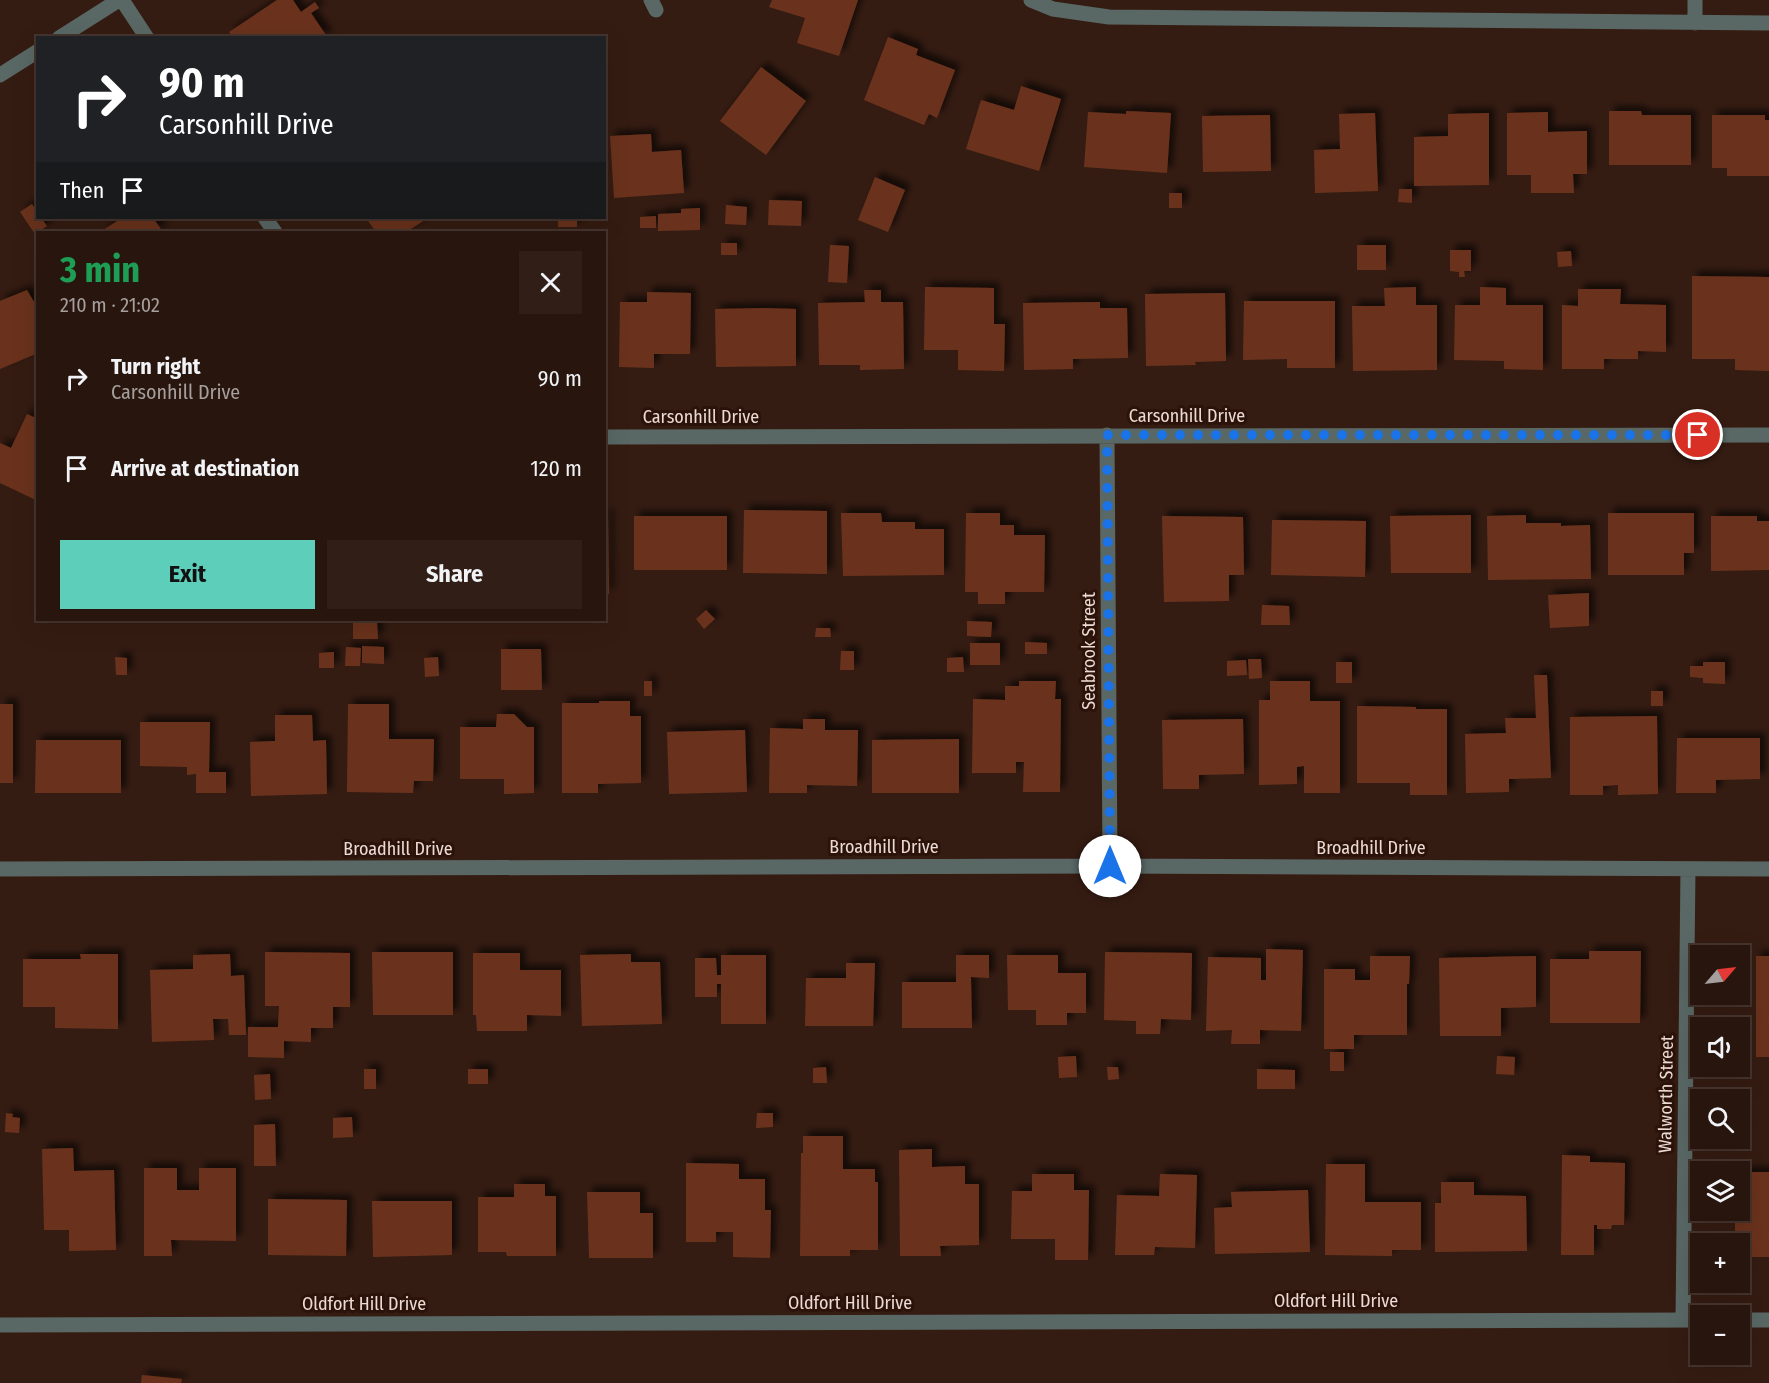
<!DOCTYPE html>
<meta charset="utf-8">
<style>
body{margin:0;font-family:"Fira Sans Condensed",sans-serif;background:#301e17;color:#f1f3f6;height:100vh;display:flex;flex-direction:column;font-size:22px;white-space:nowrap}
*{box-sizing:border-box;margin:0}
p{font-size:20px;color:#a59f9e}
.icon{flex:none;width:33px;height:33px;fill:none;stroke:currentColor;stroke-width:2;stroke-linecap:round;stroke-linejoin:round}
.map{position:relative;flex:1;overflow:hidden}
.side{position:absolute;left:36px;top:231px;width:570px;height:390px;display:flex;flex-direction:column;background:#28150e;border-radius:0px;box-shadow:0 6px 24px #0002,0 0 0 2px #44342e}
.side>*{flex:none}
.banner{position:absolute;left:36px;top:36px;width:570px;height:183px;border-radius:0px;box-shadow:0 6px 24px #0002,0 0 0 2px #44342e;background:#202124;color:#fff;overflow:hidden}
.needle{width:39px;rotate:62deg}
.controls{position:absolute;left:1690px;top:945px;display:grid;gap:12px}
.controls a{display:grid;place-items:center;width:60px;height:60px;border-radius:0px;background:#28150e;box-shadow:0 6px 24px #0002,0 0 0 2px #44342e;font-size:30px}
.pin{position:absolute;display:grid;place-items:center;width:51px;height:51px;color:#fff;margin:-26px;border:3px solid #fff;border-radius:50%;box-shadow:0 2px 6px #0007}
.me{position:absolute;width:66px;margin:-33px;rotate:0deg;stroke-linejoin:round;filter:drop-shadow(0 0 4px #0008)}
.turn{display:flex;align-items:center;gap:21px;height:126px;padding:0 24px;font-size:27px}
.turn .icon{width:78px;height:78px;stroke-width:2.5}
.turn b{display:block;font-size:42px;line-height:51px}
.then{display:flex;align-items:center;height:57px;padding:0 24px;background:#0003;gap:12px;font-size:22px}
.round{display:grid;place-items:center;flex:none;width:63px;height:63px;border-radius:0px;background:#301e17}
.headline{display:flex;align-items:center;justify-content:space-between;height:102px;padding:0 24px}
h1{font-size:36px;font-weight:700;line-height:45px;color:#1e9e55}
.cta{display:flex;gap:12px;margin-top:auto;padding:12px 24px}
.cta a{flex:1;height:69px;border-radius:0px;background:#5cceba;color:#111;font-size:24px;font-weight:700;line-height:69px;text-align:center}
.cta a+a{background:#301e17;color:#f1f3f6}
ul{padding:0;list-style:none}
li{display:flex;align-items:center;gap:18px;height:90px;padding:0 24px}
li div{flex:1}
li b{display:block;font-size:22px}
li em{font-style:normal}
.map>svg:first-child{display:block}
.building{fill:#6a331d;filter:url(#shadow)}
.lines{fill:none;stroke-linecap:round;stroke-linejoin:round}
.minor{stroke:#596865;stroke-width:15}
.route{stroke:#1a73e8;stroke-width:10;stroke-dasharray:0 18}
.labels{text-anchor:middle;stroke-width:6;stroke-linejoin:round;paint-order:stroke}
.street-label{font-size:18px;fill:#ecdad4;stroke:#2b1309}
</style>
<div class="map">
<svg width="1769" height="1383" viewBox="0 0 1769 1383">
<defs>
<filter id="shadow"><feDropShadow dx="5.5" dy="-5.5" stdDeviation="3" flood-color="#0009"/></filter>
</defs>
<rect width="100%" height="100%" fill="#351c12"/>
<path class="building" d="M277 0H293L301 12 315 2 319 8 311 13 328 38H233L229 32Z
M772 0H858L839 56 797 43 805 18 769 7Z
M888 37 918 49 916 55 955 70 937 118 929 114 924 125 864 100Z
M761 67 806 101 766 155 720 121Z
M1021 86 1061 99 1039 171 966 149 981 100 1014 110Z
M1126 111 1171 113 1167 173 1084 167 1088 112 1126 114Z
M1609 111H1641L1642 115H1691V165H1609Z
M1548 112V132L1587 131V174H1573L1574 193H1531V175H1507V113Z
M1375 113 1378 191 1315 193 1314 150 1340 149 1339 114Z
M1489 113V185L1414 186V137L1448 136V114Z
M1270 115 1271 171 1203 172 1202 116Z
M1712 115H1765V120H1769V176H1727V168H1712Z
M651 134 652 152 681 150 684 193 614 198 610 136Z
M875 177 905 190 888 232 858 220Z
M1399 189H1412V203L1398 202Z
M1169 193H1182V208H1169Z
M769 200 802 201 801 226 768 225Z
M32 204 38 213V218H41L47 226 35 234 20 212Z
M726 205 747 207 746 225 725 224Z
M700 208V230L658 231V214L681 213V209Z
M656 216V228H640V217Z
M122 218H153L163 232H100Z
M366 218H428L406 232H376Z
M558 218H577V227H558Z
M721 243H737V255H721Z
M830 245 849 246 847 283 828 282Z
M1357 245H1386V270H1357Z
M1450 250H1471V271H1464L1465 277H1459V272L1450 271Z
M1571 251 1572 266 1558 267 1557 252Z
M1692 276 1769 277V371L1735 370V359H1692Z
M925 287 994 288V324H1005L1004 371 958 370V350H924Z
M1416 287V305H1437V370L1353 371 1352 306H1385L1384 288Z
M1480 287 1506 288V305H1543V370L1504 369V361L1454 360 1455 305H1480Z
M1578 289H1621L1620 304 1666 305V352L1638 351V359H1604V369H1562V305L1578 306Z
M27 290 37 307 35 308 38 315V353L0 369V301Z
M864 290H881V302H903L904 369 860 370V365H819L818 303 865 302Z
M647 292 691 293 690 354H654V368L619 367 620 302H647Z
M1225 293 1226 361 1195 362 1196 365 1146 366 1145 294Z
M1244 301H1335V368H1287V359L1243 360Z
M1100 302V308H1127L1128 358 1073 359V369L1024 370 1023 303Z
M764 308 796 309V366L716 367 715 309Z
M27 414 38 419V501L0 483V443L11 448Z
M744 510 827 511V574L743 573Z
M841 513H881L882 522H915V529H944V575L843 576Z
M966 513H1000V525H1014V535H1045L1044 592H1005V604H978V592H965Z
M1608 513H1694V553H1684V575H1608Z
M608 514 609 594H604V515Z
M1471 515V573H1391L1390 516Z
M1526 515V523H1561V526L1590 525 1591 579 1488 580 1487 516Z
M634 516H727V570H634Z
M1162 516 1243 517 1244 575H1229V601L1164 602Z
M1711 516H1757V521H1769V570L1711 571Z
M1272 520 1366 521 1365 577 1271 575Z
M1589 593V626L1550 628 1548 595Z
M1262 605 1289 606 1290 625H1261Z
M706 610 715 619 704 629 696 619Z
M353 621H377L378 639H353Z
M967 621 992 622 991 637 967 636Z
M816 628H830L831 637H815Z
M1025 642 1047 643V654H1025Z
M970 643H1000V665H970Z
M362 646 384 647V664L362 663Z
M346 647 361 648 360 666H345Z
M501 649H541L542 690H501Z
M841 651H854V670H840Z
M334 652V668H319V653Z
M115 657 127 658V675H116Z
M438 657 439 676 425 677 424 658Z
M963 657 964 672H947V658Z
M1248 659H1261L1262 678 1249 679Z
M1246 660 1247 675 1227 676V661Z
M1336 662H1352V683H1336Z
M1703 662H1725V684L1703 683V678L1690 677V666H1703Z
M1534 675H1547L1551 778 1509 779V792L1466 793 1465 734 1506 733 1505 718H1536Z
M644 681H652V696H644Z
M1019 681H1056L1055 699H1061L1060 792H1023L1024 762H1016V773H972L973 699 1005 700V686H1019Z
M1270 681H1310V701H1340V793H1304V766L1297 767V784L1259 785V700H1270Z
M1651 691H1663V706H1651Z
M599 701H630V716H641V783L598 784V793H562V703H599Z
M0 704H13V783H0Z
M348 704H389V739H434L433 781H414L413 793 347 792Z
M1357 706 1416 707V709H1447V795H1410V783H1357Z
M497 714H514L527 727H534V793L504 794V779H460V727H496Z
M275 715H312L313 741 326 740 327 794 251 796 250 742 275 741Z
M1657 716 1658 794 1618 795V785L1603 786V795H1570V717Z
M803 719H825V730H858L857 786 807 785V793H769L770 728 803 729Z
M1243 719 1244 774 1199 775V789H1163L1162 720Z
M140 722H210L209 772H226V793H196V774L187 775V767L140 766Z
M745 730 747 792 669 794 667 732Z
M1677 738H1760V779L1716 780V793H1676Z
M959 739V793H872V740Z
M36 740H121V793H35Z
M1266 949 1303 950 1301 1031 1260 1030V1044H1231L1232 1030 1206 1031 1208 957 1261 958V980H1266Z
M1589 951H1641L1640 1023H1550V959H1589Z
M265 952 350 953V1007H333V1028H311V1042L284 1041V1058L248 1057V1027H278L279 1006H265Z
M372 952H453V1015H373Z
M1105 952 1192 953 1191 1020 1161 1019 1160 1034H1136V1021L1104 1020Z
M473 953H520V970H561V1016L527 1015V1031H477L476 1015H473Z
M80 954H118V1029L55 1028V1007H23V959H81Z
M230 954 231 976 244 975 246 1035H229L228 1019H213L214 1040 152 1042 150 970 193 969V955Z
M631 954V962H660L662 1024 582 1026 580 955Z
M721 955H766V1024H721V984H717V997H695V958H716L717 975H721Z
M956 955H989V978L971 977 972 1028H902V982H956Z
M1007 955H1058V973H1086V1013H1067V1025H1036V1010H1008Z
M1370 956H1410L1409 984H1407V1035H1354V1049H1324V969H1355V980H1370Z
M1536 956V1007L1501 1008V1036H1440L1439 958Z
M1756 956H1769V1057H1756Z
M846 963H875L873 1026H805L806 978H846Z
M1330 1052H1344V1071H1330Z
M1076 1056 1077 1077 1059 1078 1058 1057Z
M1497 1056 1515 1057 1514 1075 1496 1074Z
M826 1067 827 1083H813V1068Z
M1107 1067H1118L1119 1079 1108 1080Z
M364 1069H376V1089H364Z
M468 1069H488V1084H468Z
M1257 1069 1295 1070V1089H1257Z
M270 1074 271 1099 255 1100 254 1075Z
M6 1113 13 1114 12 1117 20 1118 19 1133 5 1132Z
M757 1113H773V1127L756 1128Z
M352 1117 353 1137 333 1138V1118Z
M275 1124 276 1166H254V1125Z
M803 1136H843V1169H875V1182H878V1250H850V1256H800L801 1153H803Z
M73 1148 74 1171 114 1170 116 1250 69 1251V1230H44L42 1149Z
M932 1149V1167L965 1166V1184H979V1245L940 1246 941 1256H900L899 1150Z
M1562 1155 1590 1156V1162L1625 1163 1624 1225H1612L1611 1229H1597V1225H1594V1255H1561Z
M686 1163 739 1164V1179H765V1210H771L770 1258 733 1257V1232H716V1242H686Z
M1326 1164H1365V1202H1421V1250H1392V1256L1325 1255Z
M144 1168H177V1190H199V1168H236V1241L171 1240 172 1256H144Z
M1740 1172H1769V1257H1740V1244H1735V1210H1740Z
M1032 1174H1074V1190H1089L1088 1260H1055V1239H1011L1012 1191H1032Z
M1160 1174 1197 1175 1195 1248 1155 1247 1154 1255H1115L1117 1195 1159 1196Z
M1441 1182H1474V1195L1526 1196 1527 1251 1435 1252V1203H1441Z
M514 1184H545V1196H556V1256H507L506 1252H478V1197H514Z
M1308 1190 1310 1252 1215 1254 1214 1208 1232 1207 1231 1192Z
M587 1192H640V1213H653V1258H589Z
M268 1199 347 1200 346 1256 268 1255Z
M372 1201H452V1255L373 1257Z
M142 1375 182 1379 181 1383H141Z"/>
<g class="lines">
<path class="minor" d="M122 0 147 38
M651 0 656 10
M1031 0 1053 9 1109 17 1769 23
M1695 0V23
M59 38 119 0
M0 75 38 51
M265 218 275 232
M1107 435 1110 866
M604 437 1769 435
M0 869 1110 866 1769 869
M1683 1320 1688 869
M1740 1320H1769
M0 1325 1701 1320"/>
</g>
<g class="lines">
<path class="route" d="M1110 866 1107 435H1698"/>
</g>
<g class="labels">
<g class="street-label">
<text x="1187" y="422">Carsonhill Drive</text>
<text x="701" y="423">Carsonhill Drive</text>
<text transform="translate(1089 651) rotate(-90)" y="6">Seabrook Street</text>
<text x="884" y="853">Broadhill Drive</text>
<text x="1371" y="854">Broadhill Drive</text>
<text x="398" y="855">Broadhill Drive</text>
<text transform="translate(1666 1094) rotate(-89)" y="6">Walworth Street</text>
<text x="1336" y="1307">Oldfort Hill Drive</text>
<text x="850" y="1309">Oldfort Hill Drive</text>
<text x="364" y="1310">Oldfort Hill Drive</text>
</g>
</g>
</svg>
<div class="controls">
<a><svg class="needle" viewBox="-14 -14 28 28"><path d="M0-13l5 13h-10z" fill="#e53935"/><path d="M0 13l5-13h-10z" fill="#a59f9e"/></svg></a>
<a><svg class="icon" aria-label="sound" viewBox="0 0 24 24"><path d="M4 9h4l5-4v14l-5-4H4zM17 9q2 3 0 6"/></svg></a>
<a><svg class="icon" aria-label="search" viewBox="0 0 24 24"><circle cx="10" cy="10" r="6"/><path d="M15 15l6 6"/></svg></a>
<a><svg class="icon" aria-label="layers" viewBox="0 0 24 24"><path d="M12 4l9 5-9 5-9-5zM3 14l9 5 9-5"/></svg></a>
<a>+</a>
<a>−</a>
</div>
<div class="pin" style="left:1698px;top:435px;background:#d93025"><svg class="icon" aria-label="arrive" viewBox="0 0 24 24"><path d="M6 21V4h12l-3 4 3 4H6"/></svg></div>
<svg class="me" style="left:1110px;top:866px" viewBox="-20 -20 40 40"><circle r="19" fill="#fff"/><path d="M0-13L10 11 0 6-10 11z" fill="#1a73e8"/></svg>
<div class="banner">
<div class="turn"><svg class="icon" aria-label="right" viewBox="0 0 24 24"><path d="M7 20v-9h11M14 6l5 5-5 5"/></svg><div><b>90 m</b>Carsonhill Drive</div></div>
<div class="then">Then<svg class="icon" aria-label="arrive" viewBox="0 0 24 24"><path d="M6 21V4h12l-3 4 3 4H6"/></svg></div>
</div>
<section class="side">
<div class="headline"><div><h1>3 min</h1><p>210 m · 21:02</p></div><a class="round"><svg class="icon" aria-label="close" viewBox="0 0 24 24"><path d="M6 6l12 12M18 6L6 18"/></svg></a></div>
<ul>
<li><svg class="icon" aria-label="right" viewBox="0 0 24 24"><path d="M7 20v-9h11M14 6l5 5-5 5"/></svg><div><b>Turn right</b><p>Carsonhill Drive</p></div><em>90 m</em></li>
<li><svg class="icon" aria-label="arrive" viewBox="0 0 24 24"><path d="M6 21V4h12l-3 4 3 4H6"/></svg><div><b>Arrive at destination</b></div><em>120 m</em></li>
</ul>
<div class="cta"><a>Exit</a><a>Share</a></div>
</section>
</div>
